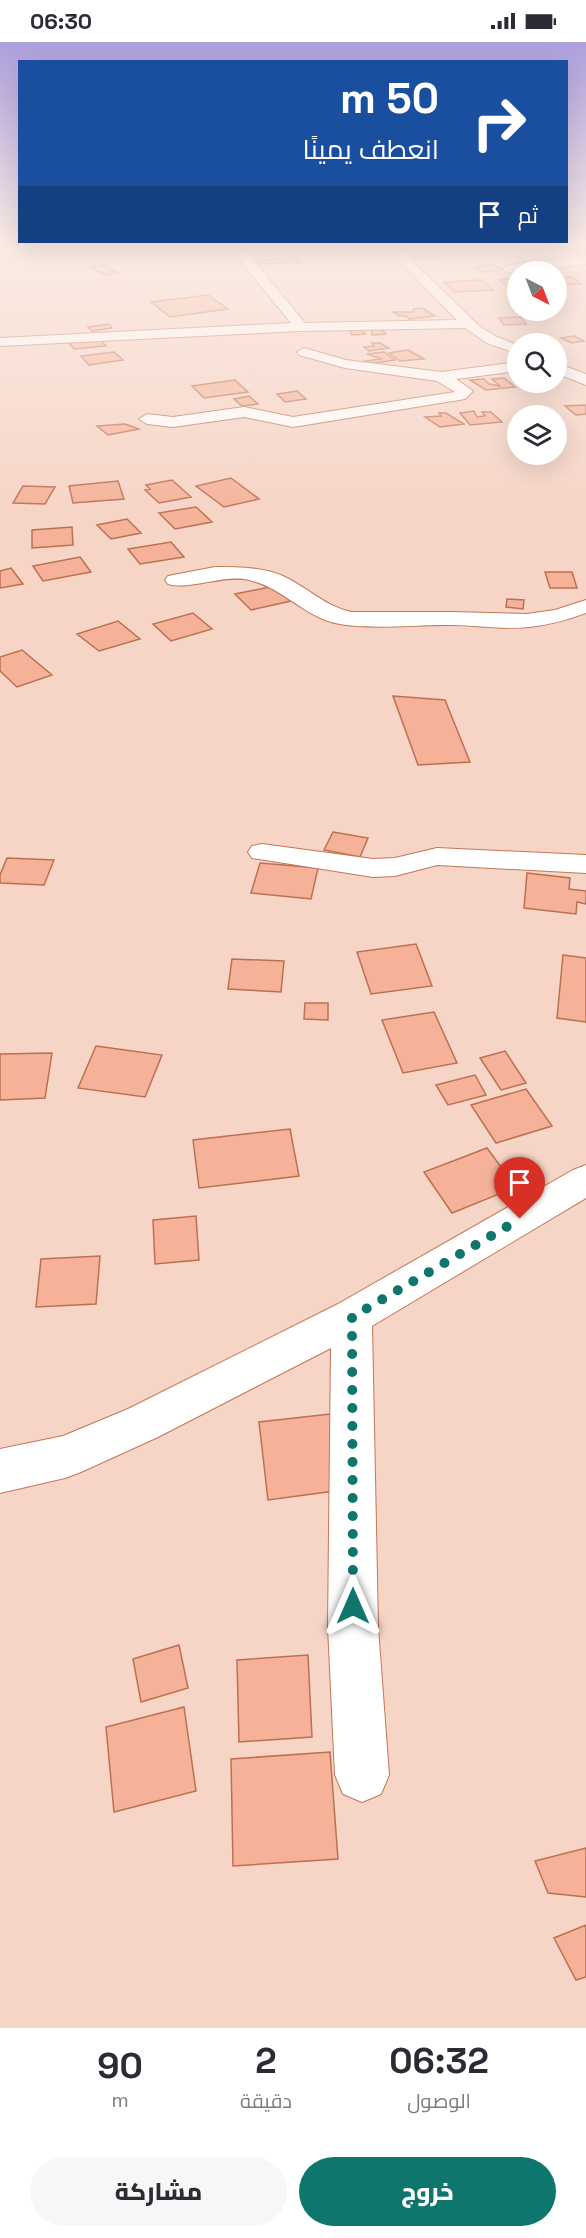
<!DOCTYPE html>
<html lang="ar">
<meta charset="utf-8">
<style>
body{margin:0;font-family:"Space Grotesk",Cairo,sans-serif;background:#f7f7f7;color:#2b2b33;direction:rtl;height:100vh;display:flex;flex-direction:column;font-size:22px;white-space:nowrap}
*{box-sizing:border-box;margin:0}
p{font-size:20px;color:#7c7c81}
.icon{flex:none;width:33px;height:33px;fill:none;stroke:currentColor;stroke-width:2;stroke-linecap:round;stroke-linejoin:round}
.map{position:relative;height:1986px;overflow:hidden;direction:ltr}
.details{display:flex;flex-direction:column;background:#fff;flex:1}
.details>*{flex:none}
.guide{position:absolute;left:18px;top:18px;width:550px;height:183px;border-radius:0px;box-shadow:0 6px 24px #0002;direction:rtl;background:#1a4fa0;color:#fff;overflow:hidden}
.needle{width:39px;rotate:138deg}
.fabs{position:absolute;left:507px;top:219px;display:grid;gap:12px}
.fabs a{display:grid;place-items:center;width:60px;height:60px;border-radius:50%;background:#fff;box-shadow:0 6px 24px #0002;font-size:30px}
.pin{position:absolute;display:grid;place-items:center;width:51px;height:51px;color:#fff;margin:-62px -26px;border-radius:50% 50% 50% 0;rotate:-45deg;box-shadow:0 0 6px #0007}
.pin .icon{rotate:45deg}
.me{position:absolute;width:66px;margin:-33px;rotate:0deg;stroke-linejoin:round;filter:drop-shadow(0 0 4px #0008)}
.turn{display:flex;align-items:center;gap:21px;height:126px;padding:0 30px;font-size:27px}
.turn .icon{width:78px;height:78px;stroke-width:2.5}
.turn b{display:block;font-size:42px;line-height:51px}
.then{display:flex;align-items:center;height:57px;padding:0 30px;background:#0003;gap:12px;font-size:22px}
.eta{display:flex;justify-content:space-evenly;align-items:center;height:102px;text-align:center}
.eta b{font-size:36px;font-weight:800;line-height:42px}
.primary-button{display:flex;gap:12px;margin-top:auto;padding:12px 30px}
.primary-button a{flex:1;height:69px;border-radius:36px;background:#0f766e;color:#fff;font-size:24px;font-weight:800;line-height:69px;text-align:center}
.primary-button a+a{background:#f7f7f7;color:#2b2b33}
.status{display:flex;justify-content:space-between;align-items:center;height:42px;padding:0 30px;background:#fff;direction:ltr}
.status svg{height:16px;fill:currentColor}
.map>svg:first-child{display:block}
.building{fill:#f5b298;stroke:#bd7050;stroke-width:1.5}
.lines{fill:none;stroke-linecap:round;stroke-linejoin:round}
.minor-casing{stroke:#c47657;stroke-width:2}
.minor{fill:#fff;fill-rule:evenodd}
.route{stroke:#0f766e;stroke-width:10;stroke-dasharray:0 18}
</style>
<div class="status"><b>06:30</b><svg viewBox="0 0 49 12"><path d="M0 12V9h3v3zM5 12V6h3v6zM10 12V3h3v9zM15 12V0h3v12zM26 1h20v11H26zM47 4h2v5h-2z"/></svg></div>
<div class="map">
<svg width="586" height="1986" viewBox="0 0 586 1986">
<rect width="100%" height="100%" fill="#f6d4c6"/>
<path class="building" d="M349 205 357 212 336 213 328 206Z
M584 205H586V211L577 213 562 208Z
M436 209 445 215 418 217 409 212Z
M295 215 301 220 260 222 257 219Z
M104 223 118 231 104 233 89 225Z
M495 223 503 228 482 230 474 225Z
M572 235 581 242 556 243V236Z
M518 236V245L510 246 499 238Z
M482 238 493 248 454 250 444 240Z
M208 253 228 267 170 275 151 260Z
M422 266 435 274 409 277 406 274H399L393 270H413L414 267Z
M520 268H540L545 273 526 274Z
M521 275 526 282 504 283 499 276Z
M109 282 112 286 92 289 88 285Z
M378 284 386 292 372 293V288H362L365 292 352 293 348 285Z
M574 294 584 299 572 301 561 296Z
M99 296 106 304 74 307 68 300Z
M372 301H380L389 306 369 309 364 305 374 304Z
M408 308 424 317 400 319 389 311Z
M114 310 123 318 89 323 81 314Z
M384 310 395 318 369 322 365 319 382 317 367 312Z
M504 336 515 345 486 348 470 338 484 337 489 342 500 344 492 337Z
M235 338 248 350 204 356 192 344Z
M297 349 306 357 285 360 277 352Z
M249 354 258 362 242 364 234 357Z
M586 363V372L576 373 565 364Z
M474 369 477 375 485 374 482 370H491L502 380 470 383 460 371Z
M439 371H446L464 382 440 385 425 375 441 374Z
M125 382 139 387 108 393 97 384Z
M231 436 259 457 224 465 196 444Z
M172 438 191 455 159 461 145 448 150 447 146 443Z
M118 439 124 457 73 461 69 444Z
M23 444 55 445 45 462 13 461Z
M196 465 212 480 175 487 159 471Z
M127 477 141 491 111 497 97 483Z
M72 485 73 503 32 506V488Z
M171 500 184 515 140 522 128 507Z
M80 515 91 530 43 539 33 524Z
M11 526 23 542 0 546V529Z
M545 530H572L577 546H550Z
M275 544 291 559 251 568 235 552Z
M507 557 524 558 523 567 506 565Z
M193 571 212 587 171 599 153 582Z
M118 579 140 597 99 609 77 592Z
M22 608 52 633 17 645 0 629V615Z
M393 654 445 658 470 720 418 723Z
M333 790 368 796 360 815 324 808Z
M7 816 54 818 44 843 0 841V833Z
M260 821 318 826 311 857 251 851Z
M527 831 570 836 569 847 586 849V862L577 860 576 872 524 866Z
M416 902 432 944 371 952 357 910Z
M563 913 586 916V980L557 976Z
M232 917 284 919 281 950 228 947Z
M305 961H328V978L304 977Z
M434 970 457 1021 403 1031 382 978Z
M96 1004 162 1013 145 1055 78 1046Z
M505 1009 526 1041 501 1048 480 1016Z
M52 1011 45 1056 0 1058V1012Z
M475 1033 486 1053 448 1063 436 1043Z
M526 1047 552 1084 496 1101 471 1063Z
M290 1087 299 1134 199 1146 193 1098Z
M487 1106 516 1145 452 1171 424 1130Z
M196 1174 199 1218 155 1222 153 1178Z
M100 1214 96 1262 36 1265 41 1217Z
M330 1372 342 1448 268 1458 259 1380Z
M179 1603 188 1646 141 1660 133 1617Z
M308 1613 312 1695 239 1700 237 1618Z
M184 1665 196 1749 114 1770 106 1685Z
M330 1710 338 1817 233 1824 231 1717Z
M586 1806V1855L548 1851 535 1819Z
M586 1883V1935L576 1938 554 1896Z"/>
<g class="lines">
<g class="minor-casing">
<path id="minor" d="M233 203H243L248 212 305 281 457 278 384 203H396L479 284 497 295 518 303V312L487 301 465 286 301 289 0 304V296L291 281 238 216Z
M586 214V222L509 231 503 227 509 223Z
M304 306 346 318 441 330 518 320V329L456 337 473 349 465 357 293 385 244 375 173 385 147 382 139 377 147 372 173 375 244 365 293 375 455 350 437 339 345 326 299 313 297 310Z
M556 321 586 332V343L556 331Z
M215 525C238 525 264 525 285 535 308 546 326 565 352 570H452L527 572 555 568 586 558V571C567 578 549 583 529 585 504 588 477 583 451 583 417 582 356 590 325 578 295 566 278 543 244 537 219 534 190 548 168 542L165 538 168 534Z
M262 802 373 817 395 816 437 806 586 813V831L437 823 395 834 373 835 252 816 248 810 252 804Z
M586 1123V1156L372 1284 378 1585 389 1733 381 1752 362 1760 343 1752 335 1733 328 1585 331 1306 158 1395 81 1430 65 1436 0 1451V1407L63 1394 128 1367 338 1262 573 1128Z"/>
</g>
<use href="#minor" class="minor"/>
</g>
<linearGradient id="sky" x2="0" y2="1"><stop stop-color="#ae9fdd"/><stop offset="0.42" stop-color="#fbece5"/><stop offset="1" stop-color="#fbece5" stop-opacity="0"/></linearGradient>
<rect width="586" height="481" fill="url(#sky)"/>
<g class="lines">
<path class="route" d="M353 1564 352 1275 520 1177"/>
</g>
</svg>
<div class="fabs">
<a><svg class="needle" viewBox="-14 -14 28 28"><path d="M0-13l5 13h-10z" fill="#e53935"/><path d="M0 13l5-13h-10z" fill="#7c7c81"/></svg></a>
<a><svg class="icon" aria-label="search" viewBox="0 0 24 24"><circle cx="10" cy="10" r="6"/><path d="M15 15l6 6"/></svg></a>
<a><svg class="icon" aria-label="layers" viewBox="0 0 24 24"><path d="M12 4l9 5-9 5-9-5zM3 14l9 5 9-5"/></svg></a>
</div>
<div class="pin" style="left:520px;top:1177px;background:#d93025"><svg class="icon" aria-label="arrive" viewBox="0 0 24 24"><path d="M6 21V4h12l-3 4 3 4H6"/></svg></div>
<svg class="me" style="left:353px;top:1564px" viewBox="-20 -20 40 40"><path d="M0-17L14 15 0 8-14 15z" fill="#0f766e" stroke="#fff" stroke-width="4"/></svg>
<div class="guide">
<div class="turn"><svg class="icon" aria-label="right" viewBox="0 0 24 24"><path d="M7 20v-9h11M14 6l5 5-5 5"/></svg><div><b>50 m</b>انعطف يمينًا</div></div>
<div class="then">ثم<svg class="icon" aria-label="arrive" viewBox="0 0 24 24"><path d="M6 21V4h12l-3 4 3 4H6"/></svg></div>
</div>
</div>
<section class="details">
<div class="eta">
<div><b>06:32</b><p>الوصول</p></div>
<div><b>2</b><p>دقيقة</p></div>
<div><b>90</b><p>m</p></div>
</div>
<div class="primary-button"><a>خروج</a><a>مشاركة</a></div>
</section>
